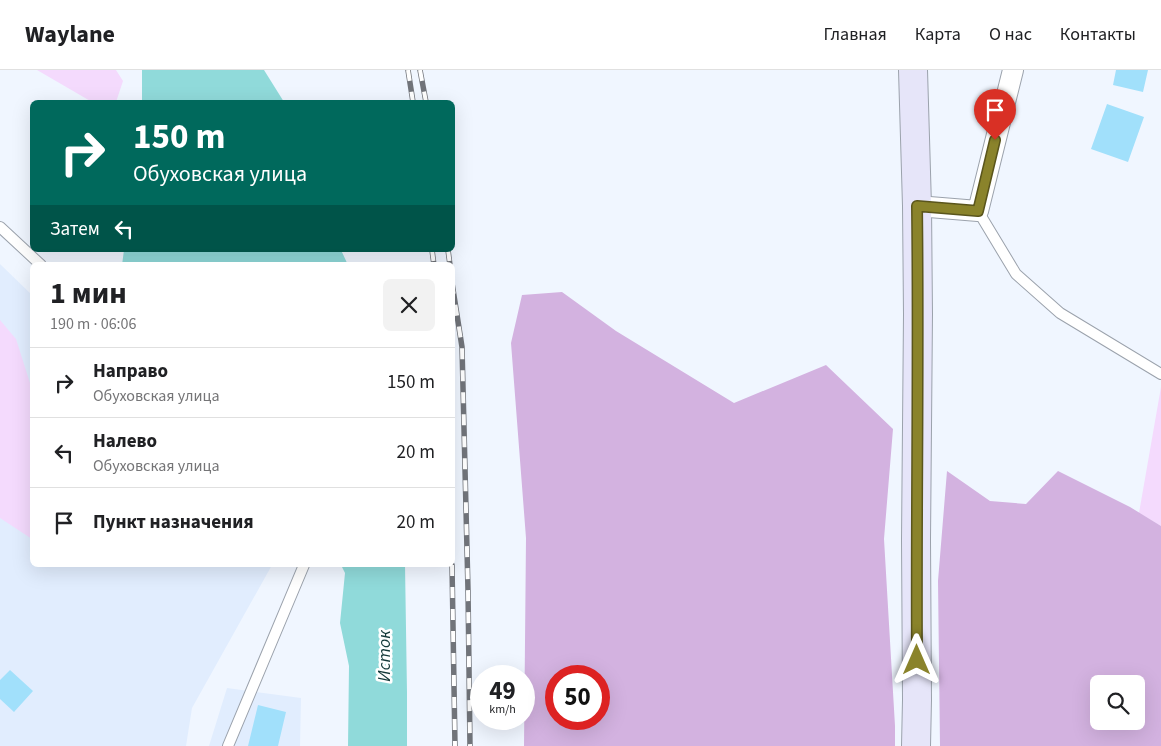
<!DOCTYPE html>
<html lang="ru">
<meta charset="utf-8">
<style>
body{margin:0;font-family:"Source Sans 3",sans-serif;background:#f2f2f2;color:#202124;height:100vh;display:flex;flex-direction:column;font-size:19px;white-space:nowrap}
*{box-sizing:border-box;margin:0}
p{font-size:16px;color:#757577}
.icon{flex:none;width:28px;height:28px;fill:none;stroke:currentColor;stroke-width:2;stroke-linecap:round;stroke-linejoin:round}
.map{position:relative;flex:1;overflow:hidden}
.panel{position:absolute;left:30px;top:192px;width:425px;height:305px;display:flex;flex-direction:column;background:#fff;border-radius:8px;box-shadow:0 5px 20px #0002}
.panel>*{flex:none}
.top-card{position:absolute;left:30px;top:30px;width:425px;height:152px;border-radius:8px;box-shadow:0 5px 20px #0002;background:#00695c;color:#fff;overflow:hidden}
.tools{position:absolute;left:1090px;top:605px;display:grid;gap:10px}
.tools a{display:grid;place-items:center;width:55px;height:55px;border-radius:8px;background:#fff;box-shadow:0 5px 20px #0002;font-size:25px}
.speed{position:absolute;left:470px;top:595px;display:flex;gap:10px;font-size:25px;font-weight:700;text-align:center}
.speed>*{display:grid;place-content:center;width:65px;height:65px;border-radius:50%;background:#fff;box-shadow:0 5px 20px #0002;line-height:1}
.speed small{font-size:12px;font-weight:400}
.speed .limit{border:8px solid #d22;background:#fff;color:#111}
.pin{position:absolute;display:grid;place-items:center;width:42px;height:42px;color:#fff;margin:-51px -21px;border-radius:50% 50% 50% 0;rotate:-45deg;box-shadow:0 0 5px #0007}
.pin .icon{rotate:45deg}
.me{position:absolute;width:55px;margin:-28px;rotate:0deg;stroke-linejoin:round;filter:drop-shadow(0 0 4px #0008)}
.turn{display:flex;align-items:center;gap:18px;height:105px;padding:0 20px;font-size:22px}
.turn .icon{width:65px;height:65px;stroke-width:2.5}
.turn b{display:block;font-size:35px;line-height:42px}
.then{display:flex;align-items:center;height:48px;padding:0 20px;background:#0003;gap:10px;font-size:19px}
.round{display:grid;place-items:center;flex:none;width:52px;height:52px;border-radius:8px;background:#f2f2f2}
.summary{display:flex;align-items:center;justify-content:space-between;height:85px;padding:0 20px}
h1{font-size:30px;font-weight:700;line-height:38px}
ul{padding:0;list-style:none}
li{display:flex;align-items:center;gap:15px;height:70px;padding:0 20px;border-top:1px solid #e0e0e0}
li div{flex:1}
li b{display:block;font-size:19px}
li em{font-style:normal}
header{display:flex;align-items:center;gap:30px;box-sizing:border-box;height:70px;padding:0 25px;background:#fff;border-bottom:1px solid #e0e0e0}
header strong{font-size:24px}
nav{display:flex;gap:28px;margin-inline-start:auto;font-size:18px}
.map>svg:first-child{display:block}
.built{fill:#e1edfe}
.green{fill:#f4dafd}
.forest{fill:#d3b2e0;fill-rule:evenodd}
.water{fill:#90dada}
.building{fill:#a1e0fb}
.lines{fill:none;stroke-linecap:round;stroke-linejoin:round}
.lane-casing{stroke:#9ba2ac;stroke-width:12}
.street-casing{stroke:#9ba2ac;stroke-width:22}
.secondary-casing{stroke:#9ba2ac;stroke-width:30}
.lane{stroke:#fff;stroke-width:10}
.street{stroke:#fff;stroke-width:20}
.secondary{stroke:#e6e5f9;stroke-width:28}
.rail-casing{stroke:#71747a;stroke-width:5.5}
.rail{stroke:#fff;stroke-width:4;stroke-dasharray:11;stroke-linecap:butt}
.route-casing{stroke:#5a551c;stroke-width:12}
.route{stroke:#8a832b;stroke-width:9}
.labels{text-anchor:middle;stroke-width:5;stroke-linejoin:round;paint-order:stroke}
.water-label{font-size:18px;font-style:italic;fill:#143939;stroke:#fff}
</style>
<header>
<strong>Waylane</strong>
<nav><a>Главная</a><a>Карта</a><a>О нас</a><a>Контакты</a></nav>
</header>
<div class="map">
<svg width="1161" height="676" viewBox="0 0 1161 676">
<rect width="100%" height="100%" fill="#f0f6ff"/>
<path class="built" d="M0 194 32 225V495H272L192 638 186 676H0Z
M227 618 301 628 300 676H209Z"/>
<path class="green" d="M37 0H116L123 11 116 32H92Z
M0 250 16 269 30 313 32 315V469L0 448Z
M1161 317V456L1139 443Z"/>
<path class="forest" d="M562 222 616 261 734 333 826 295 893 359 884 469 895 656V676H524L526 468 511 273 522 225ZM556 606H599V649H556Z
M947 401 990 431 1026 434 1058 401 1130 437 1161 456V676H940L938 511ZM1099 614H1136V651H1099Z"/>
<path class="water" d="M142 0H264L284 32H142Z
M124 180H341L348 195H122Z
M341 495H405L407 623V676H348L349 596 340 553 345 503Z"/>
<path class="building" d="M1116 0H1148L1143 22 1113 15Z
M1107 34 1144 47 1128 92 1091 79Z
M10 600 33 621 14 642 0 629V610Z
M258 635 286 642 278 676H248Z"/>
<g class="lines">
<g class="lane-casing">
<path id="lane" d="M978 141 1016 204 1060 243 1161 304
M0 157 41 195
M228 676 304 495"/>
</g>
<g class="street-casing">
<path id="street" d="M917 136 978 141 1013 0"/>
</g>
<g class="secondary-casing">
<path id="secondary" d="M913 0 917 136 918 244 916 470 917 630 916 676"/>
</g>
<use href="#lane" class="lane"/>
<use href="#street" class="street"/>
<use href="#secondary" class="secondary"/>
<g class="rail-casing">
<path id="rail" d="M408 0 413 32
M420 0 426 32
M432 180 434 195
M448 180 450 195
M452 213 462 277 468 520 470 676
M452 495 455 676"/>
</g>
<use href="#rail" class="rail"/>
</g>
<g class="lines">
<g class="route-casing">
<path id="route" d="M917 590C916 439 919 288 917 136L978 141 995 70"/>
</g>
<use href="#route" class="route"/>
</g>
<g class="labels">
<g class="water-label">
<text transform="translate(384 586) rotate(-90)" y="6">Исток</text>
</g>
</g>
</svg>
<div class="tools">
<a><svg class="icon" aria-label="search" viewBox="0 0 24 24"><circle cx="10" cy="10" r="6"/><path d="M15 15l6 6"/></svg></a>
</div>
<div class="speed"><div>49<small>km/h</small></div><div class="limit">50</div></div>
<div class="pin" style="left:995px;top:70px;background:#d93025"><svg class="icon" aria-label="arrive" viewBox="0 0 24 24"><path d="M6 21V4h12l-3 4 3 4H6"/></svg></div>
<svg class="me" style="left:917px;top:590px" viewBox="-20 -20 40 40"><path d="M0-17L14 15 0 8-14 15z" fill="#8a832b" stroke="#fff" stroke-width="4"/></svg>
<div class="top-card">
<div class="turn"><svg class="icon" aria-label="right" viewBox="0 0 24 24"><path d="M7 20v-9h11M14 6l5 5-5 5"/></svg><div><b>150 m</b>Обуховская улица</div></div>
<div class="then">Затем<svg class="icon" aria-label="left" viewBox="0 0 24 24"><path d="M17 20v-9H6M10 6l-5 5 5 5"/></svg></div>
</div>
<section class="panel">
<div class="summary"><div><h1>1 мин</h1><p>190 m · 06:06</p></div><a class="round"><svg class="icon" aria-label="close" viewBox="0 0 24 24"><path d="M6 6l12 12M18 6L6 18"/></svg></a></div>
<ul>
<li><svg class="icon" aria-label="right" viewBox="0 0 24 24"><path d="M7 20v-9h11M14 6l5 5-5 5"/></svg><div><b>Направо</b><p>Обуховская улица</p></div><em>150 m</em></li>
<li><svg class="icon" aria-label="left" viewBox="0 0 24 24"><path d="M17 20v-9H6M10 6l-5 5 5 5"/></svg><div><b>Налево</b><p>Обуховская улица</p></div><em>20 m</em></li>
<li><svg class="icon" aria-label="arrive" viewBox="0 0 24 24"><path d="M6 21V4h12l-3 4 3 4H6"/></svg><div><b>Пункт назначения</b></div><em>20 m</em></li>
</ul>
</section>
</div>
